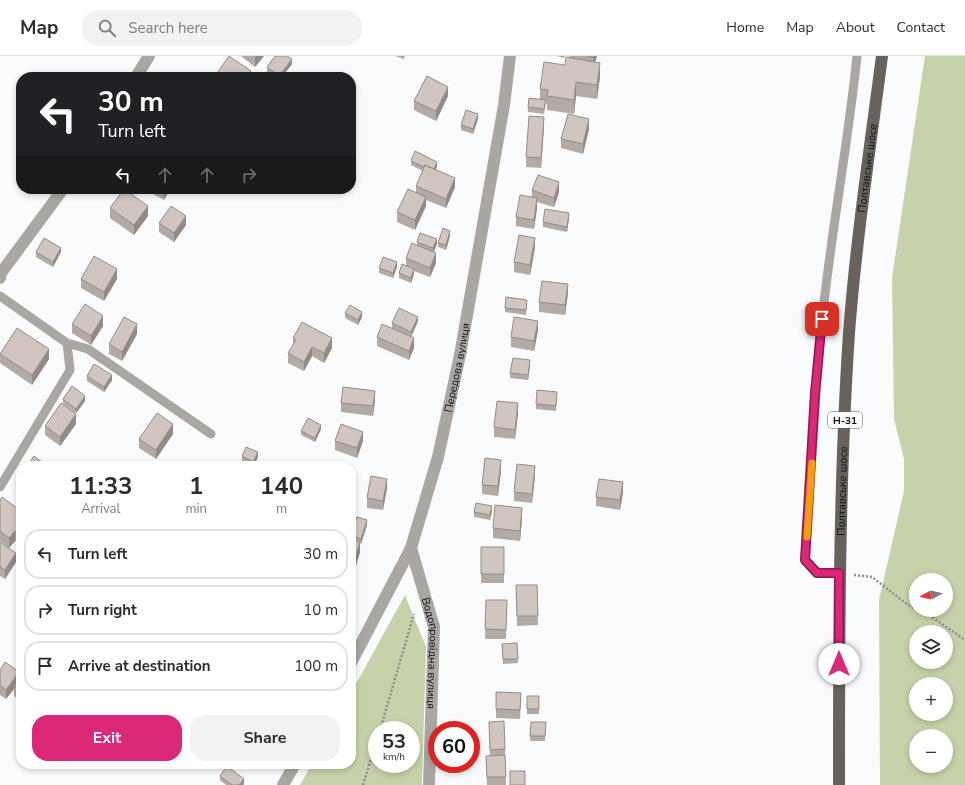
<!DOCTYPE html>
<meta charset="utf-8">
<style>
body{margin:0;font-family:"Nunito Sans",sans-serif;background:#f2f2f3;color:#2b2b33;height:100vh;display:flex;flex-direction:column;font-size:15px;white-space:nowrap}
*{box-sizing:border-box;margin:0}
p{font-size:13px;color:#7c7c81}
.icon{flex:none;width:22px;height:22px;fill:none;stroke:currentColor;stroke-width:2;stroke-linecap:round;stroke-linejoin:round}
.map{position:relative;flex:1;overflow:hidden}
.panel{position:absolute;left:16px;top:405px;width:340px;height:308px;display:flex;flex-direction:column;background:#fff;border-radius:16px;box-shadow:0 2px 6px #0003}
.panel>*{flex:none}
.hud{position:absolute;left:16px;top:16px;width:340px;height:122px;border-radius:16px;box-shadow:0 2px 6px #0003;background:#202124;color:#fff;overflow:hidden}
.needle{width:26px;rotate:262deg}
.buttons{position:absolute;left:909px;top:517px;display:grid;gap:8px}
.buttons a{display:grid;place-items:center;width:44px;height:44px;border-radius:50%;background:#fff;box-shadow:0 2px 6px #0003;font-size:20px}
.speed{position:absolute;left:368px;top:665px;display:flex;gap:8px;font-size:20px;font-weight:700;text-align:center}
.speed>*{display:grid;place-content:center;width:52px;height:52px;border-radius:50%;background:#fff;box-shadow:0 2px 6px #0003;line-height:1}
.speed small{font-size:10px;font-weight:400}
.speed .limit{border:6px solid #d22;background:#fff;color:#111}
.pin{position:absolute;display:grid;place-items:center;width:34px;height:34px;color:#fff;margin:-17px;border-radius:8px;box-shadow:0 2px 6px #0006}
.me{position:absolute;width:44px;margin:-22px;rotate:0deg;stroke-linejoin:round;filter:drop-shadow(0 0 3px #0008)}
.turn{display:flex;align-items:center;gap:14px;height:84px;padding:0 16px;font-size:18px}
.turn .icon{width:52px;height:52px;stroke-width:2.5}
.turn b{display:block;font-size:28px;line-height:34px}
.lanes{display:flex;align-items:center;height:38px;padding:0 16px;background:#0003;justify-content:center;gap:20px;direction:ltr}
.lanes .off{opacity:.35}
.eta{display:flex;justify-content:space-evenly;align-items:center;height:68px;text-align:center}
.eta b{font-size:24px;font-weight:700;line-height:28px}
.action{display:flex;gap:8px;margin-top:auto;padding:8px 16px}
.action a{flex:1;height:46px;border-radius:16px;background:#db2777;color:#fff;font-size:16px;font-weight:700;line-height:46px;text-align:center}
.action a+a{background:#f2f2f3;color:#2b2b33}
ul{padding:0;list-style:none}
li{display:flex;align-items:center;gap:12px;height:50px;margin:0 8px 6px;padding:0 8px;border:2px solid #e1e1e2;border-radius:16px}
li div{flex:1}
li b{display:block;font-size:15px}
li em{font-style:normal}
header{display:flex;align-items:center;gap:24px;box-sizing:border-box;height:56px;padding:0 20px;background:#fff;border-bottom:1px solid #e1e1e2}
header strong{font-size:19px}
nav{display:flex;gap:22px;margin-inline-start:auto;font-size:14px}
.search{width:280px;height:36px;background:#f2f2f3;display:flex;align-items:center;gap:10px;box-sizing:border-box;padding:0 14px;border-radius:16px;color:#7c7c81;font-size:15px}
.map>svg:first-child{display:block}
.green{fill:#c6d2a9;fill-rule:evenodd}
.lines{fill:none;stroke-linecap:round;stroke-linejoin:round}
.path{stroke:#8b8d8f;stroke-width:2.5;stroke-dasharray:2 2;stroke-linecap:butt}
.service{stroke:#aaa7a3;stroke-width:9}
.minor{stroke:#aaa7a3;stroke-width:12}
.tertiary{stroke:#aaa7a3;stroke-width:12}
.primary{stroke:#67625b;stroke-width:12}
.wall{fill:#b3aaa4}
.shaded-wall{fill:#928b86}
.building{fill:#d0c6bf;stroke:#928b86}
.route-casing{stroke:#8e194d;stroke-width:10}
.route{stroke:#db2777;stroke-width:7}
.slow{stroke:#f59e0b;stroke-width:7}
.labels{text-anchor:middle;stroke-width:4;stroke-linejoin:round;paint-order:stroke}
.shield{fill:#fafbfd;stroke:#555659;stroke-width:1}
.shield-label{font-size:10px;font-weight:bold;fill:#0e1013}
.street-label{font-size:11px;fill:#0e1013;stroke:#fafbfd}
</style>
<header>
<strong>Map</strong>
<div class="search"><svg class="icon" aria-label="search" viewBox="0 0 24 24"><circle cx="10" cy="10" r="6"/><path d="M15 15l6 6"/></svg>Search here</div>
<nav><a>Home</a><a>Map</a><a>About</a><a>Contact</a></nav>
</header>
<div class="map">
<svg width="965" height="729" viewBox="0 0 965 729">
<rect width="100%" height="100%" fill="#fafbfd"/>
<path class="green" d="M925 0H965V729H880L879 544 904 435V403L894 363 892 222ZM916 524H946V554H916ZM916 576H946V606H916ZM916 628H946V658H916ZM916 680H946V710H916Z
M405 539 426 591 422 729H300L312 708H351V637ZM377 674H411V708H377Z"/>
<g class="lines">
<path class="path" d="M854 519 872 521 908 549 916 553
M918 554 929 559 965 584
M380 674 414 558
M363 729 377 683"/>
<path class="service" d="M0 240 67 287 70 314 0 431
M67 287 88 293 211 378
M839 517H817L805 504C811 424 814 344 822 265 831 176 848 89 857 0"/>
<g class="minor">
<path d="M136 21 149 0"/>
<path d="M0 222 1 217 63 133"/>
<path id="s1" d="M411 492 434 571 429 729"/>
</g>
<g class="tertiary">
<path id="s2" d="M351 607 411 492 438 401 460 299 504 49 510 0"/>
<path d="M283 729 295 708"/>
</g>
<path class="primary" id="s3" d="M839 729C839 578 839 428 849 277 856 185 870 92 882 0"/>
</g>
<path class="wall" d="M241 0H264L255 11Z
M395 0H405L404 3Z
M557 0H565L564 2Z
M569 0H597L595 6 600 21 597 43 576 40 574 58 547 54V48L546 47 544 58 528 56V51L540 44V33L565 9 569 2Z
M292 8 282 21H274L267 16V11Z
M217 17 251 21H217Z
M448 40 436 65 414 54V45Z
M478 63 473 78 461 74V69Z
M544 70 541 112 526 111V101Z
M589 73 583 98 561 92V83Z
M411 105 437 110 436 113 455 131 446 152 426 144V150L415 174 397 166V156L416 136V130L423 115 411 109Z
M144 133H170L164 144Z
M532 134 559 136 554 151 537 146V152L534 173 516 170V161L532 141Z
M110 152 148 160 134 179 110 162Z
M569 162 567 176 543 171V166Z
M159 167 186 169 174 186 159 176Z
M450 180 446 194 438 191V187Z
M417 186 437 188 434 196 436 207 430 221 414 215V218L411 227 399 222V217L406 210V202L417 189Z
M535 191 530 219 514 216V206Z
M36 196H61L53 211 36 201Z
M397 211 393 222 379 217V212Z
M81 223H117L104 245 81 232Z
M568 237 565 259 539 256V246Z
M527 248 526 259 505 256V252Z
M345 257 362 261 358 269 345 262Z
M418 265 411 281 392 272V267Z
M72 268 103 270 91 289 72 277Z
M538 274 534 295 511 291V281Z
M137 278 122 305 109 298V288Z
M377 281 414 292 409 304 377 290Z
M293 282 332 292 324 307 312 300 304 315 288 307V297L293 289Z
M0 297 49 303 32 329 0 307Z
M530 309 528 324 510 322V317Z
M87 320 112 324 104 336 87 325Z
M557 341 556 355 536 353V348Z
M63 343 85 345 76 357 63 348Z
M375 344 373 360 341 356V347Z
M518 357 515 383 494 381V371Z
M76 368 60 390 45 379V370Z
M321 373 315 386 301 379V375Z
M173 378 156 403 139 392V383Z
M335 385H363L357 402 335 394Z
M242 400 258 401 254 410H252L242 405Z
M501 414 498 440 482 438V429Z
M535 419 532 447 514 445V436Z
M387 432 383 454 367 452V442Z
M21 434V452L17 449V440Z
M623 436 620 454 596 450V441Z
M0 444 21 455V490L15 485 9 492 0 485Z
M492 455 490 464 474 461V456Z
M522 462 520 485 493 482V472Z
M367 469 361 488 360 487V496L355 513 351 511V479Z
M0 486 16 506 5 523 0 520Z
M481 491H504V527H481Z
M516 529H537L538 569 517 570Z
M486 544H507L506 583H485Z
M517 587 518 607 503 608 502 588Z
M0 614 19 623 21 621V646L14 640V633L6 643 0 639Z
M496 636 521 637 520 663 496 662Z
M527 640H539V658H527Z
M489 666 505 693 506 729H487L486 700H490Z
M531 666H546L545 685H530Z
M220 720 244 728 243 729H226L220 724Z"/>
<path class="shaded-wall" d="M256 0H264L255 11V2Z
M594 0H597L593 12V2Z
M292 3V8L282 21H279Z
M600 7V21L597 43V29Z
M251 15V21H246Z
M576 26V40L574 58V44Z
M448 31V40L436 65V55Z
M478 58V63L473 78V73Z
M544 61V70L541 112V102Z
M589 63V73L583 98V88Z
M437 106V110L433 120V115Z
M455 122V131L446 152V143Z
M559 126V136L554 151V142Z
M165 133H170L164 144V135Z
M426 141V150L415 174V164Z
M537 142V152L534 173V164Z
M148 150V160L134 179V169Z
M569 157V162L567 176V171Z
M186 160V169L174 186V177Z
M450 175V180L446 194V189Z
M535 182V191L530 219V209Z
M437 183V188L433 197V192Z
M61 192V196L53 211V206Z
M436 197V207L430 221V212Z
M397 206V211L393 222V217Z
M117 213V223L104 245V236Z
M414 213V218L411 227V222Z
M568 228V237L565 259V249Z
M362 256V261L358 269V264Z
M103 260V270L91 289V280Z
M418 261V265L411 281V276Z
M538 265V274L534 295V285Z
M137 268V278L122 305V296Z
M332 282V292L324 307V297Z
M414 282V292L409 304V295Z
M312 291V300L304 315V306Z
M49 293V303L32 329V319Z
M530 304V309L528 324V319Z
M112 319V324L104 336V331Z
M375 335V344L373 360V350Z
M85 340V345L76 357V353Z
M518 347V357L515 383V374Z
M76 358V368L60 390V381Z
M173 368V378L156 403V394Z
M321 369V373L315 386V382Z
M363 376V385L357 402V392Z
M258 396V401L253 410V406Z
M501 404V414L498 440V430Z
M535 410V419L532 447V438Z
M387 423V432L383 454V445Z
M623 426V436L620 454V444Z
M492 450V455L490 464V459Z
M522 452V462L520 485V475Z
M354 455V464L351 472V462Z
M367 464V469L361 488V483Z
M15 475V485L9 492V482Z
M360 486V496L355 513V503Z
M16 497V506L5 523V514Z
M19 616V626L14 630V633L6 643V634Z
M244 723V728L243 729H239Z"/>
<path class="building" d="M229 0 251 15 246 21H223L217 17Z
M275 0H287L292 3 279 20 267 11Z
M587 0H594L593 2Z
M566 1 600 7 597 29 576 26 574 44 547 40 548 34 540 33 544 6 565 9Z
M427 20 448 31 436 55 414 45Z
M529 42 546 44 544 53 528 51Z
M466 54 478 58 473 73 461 69Z
M568 58 589 63 583 88 561 83Z
M529 60 544 61 541 102 526 101Z
M415 95 437 106 434 113 425 109 424 111 411 105Z
M425 109 455 122 446 143 416 130Z
M538 119 559 126 554 142 532 134Z
M124 133 148 150 134 169 110 152Z
M408 133 426 141 415 164 397 156Z
M520 139 537 142 534 164 516 161Z
M171 150 186 160 174 177 159 167Z
M545 153 569 157 567 171 543 166Z
M443 172 450 175 446 189 438 187Z
M420 177 437 183 433 192 417 186Z
M519 179 535 182 530 209 514 206Z
M44 182 61 192 53 206 36 196Z
M412 187 436 197 430 212 406 202Z
M94 200 117 213 104 236 81 223Z
M383 201 397 206 393 217 379 212Z
M402 208 414 213 411 222 399 217Z
M542 225 568 228 565 249 539 246Z
M506 241 527 244 526 254 505 252Z
M85 248 103 260 91 280 72 268Z
M350 249 362 256 358 264 345 257Z
M399 252 418 261 411 276 392 267Z
M124 261 137 268 122 296 109 288Z
M514 261 538 265 534 285 511 281Z
M302 266 332 282 324 297 312 291 304 306 288 297 296 284 293 282Z
M382 268 414 282 409 295 377 281Z
M17 272 49 293 32 319 0 298Z
M513 302 530 304 528 319 510 317Z
M94 308 112 319 104 331 87 320Z
M72 330 85 340 76 353 63 343Z
M343 331 375 335 373 350 341 347Z
M537 334 557 336 556 350 536 348Z
M497 345 518 347 515 374 494 371Z
M61 347 76 358 60 381 45 370Z
M157 357 173 368 156 394 139 383Z
M308 362 321 369 315 382 301 375Z
M341 368 363 376 357 392 335 385Z
M246 391 258 396 253 406 242 400Z
M34 400 47 410H27Z
M485 402 501 404 498 430 482 429Z
M517 408 535 410 532 438 514 436Z
M371 420 387 423 383 445 367 442Z
M599 423 623 426 620 444 596 441Z
M21 434V443L17 440Z
M2 441 21 455V480L15 475 9 482 0 475V444Z
M476 447 492 450 490 459 474 456Z
M495 449 522 452 520 475 493 472Z
M351 454 354 455 351 462Z
M357 461 367 464 361 483 351 479Z
M351 483 360 486 355 503 351 502Z
M0 486 16 497 5 514 0 511Z
M481 491H504V518H481Z
M516 529H537L538 560H517Z
M486 544H507L506 574 485 573Z
M517 587 518 603H503L502 588Z
M5 606 19 616 6 634 0 629V614Z
M21 621V636L14 630Z
M496 636 521 637 520 654 496 653Z
M527 640H539V653H527Z
M504 665 505 693 490 694 489 666Z
M531 666H546L545 680H530Z
M505 699 506 721H487L486 700Z
M227 710 244 723 239 729H232L220 720Z
M510 715H525V729H510Z"/>
<g class="lines">
<g class="route-casing">
<path id="route" d="M822 263 815 337 805 504 817 517H839V608"/>
</g>
<use href="#route" class="route"/>
<path class="slow" d="M807 481 812 407"/>
</g>
<g class="labels">
<rect class="shield" x="828" y="356" width="34" height="16" rx="3"/>
<g class="shield-label">
<text x="845" y="368">Н-31</text>
</g>
<g class="street-label">
<text dy="4" stroke="none"><textPath href="#s3" startOffset="618">Полтавське шосе</textPath></text>
<text dy="4" stroke="none"><textPath href="#s2" startOffset="316">Передова вулиця</textPath></text>
<text dy="4" stroke="none"><textPath href="#s3" startOffset="294">Полтавське шосе</textPath></text>
<text dy="4" stroke="none"><textPath href="#s1" startOffset="108">Водопровідна вулиця</textPath></text>
</g>
</g>
</svg>
<div class="buttons">
<a><svg class="needle" viewBox="-14 -14 28 28"><path d="M0-13l5 13h-10z" fill="#e53935"/><path d="M0 13l5-13h-10z" fill="#7c7c81"/></svg></a>
<a><svg class="icon" aria-label="layers" viewBox="0 0 24 24"><path d="M12 4l9 5-9 5-9-5zM3 14l9 5 9-5"/></svg></a>
<a>+</a>
<a>−</a>
</div>
<div class="speed"><div>53<small>km/h</small></div><div class="limit">60</div></div>
<div class="pin" style="left:822px;top:263px;background:#d93025"><svg class="icon" aria-label="arrive" viewBox="0 0 24 24"><path d="M6 21V4h12l-3 4 3 4H6"/></svg></div>
<svg class="me" style="left:839px;top:608px" viewBox="-20 -20 40 40"><circle r="19" fill="#fff"/><path d="M0-13L10 11 0 6-10 11z" fill="#db2777"/></svg>
<div class="hud">
<div class="turn"><svg class="icon" aria-label="left" viewBox="0 0 24 24"><path d="M17 20v-9H6M10 6l-5 5 5 5"/></svg><div><b>30 m</b>Turn left</div></div>
<div class="lanes"><svg class="icon" aria-label="left" viewBox="0 0 24 24"><path d="M17 20v-9H6M10 6l-5 5 5 5"/></svg><svg class="icon off" aria-label="ahead" viewBox="0 0 24 24"><path d="M12 20V5M6 11l6-6 6 6"/></svg><svg class="icon off" aria-label="ahead" viewBox="0 0 24 24"><path d="M12 20V5M6 11l6-6 6 6"/></svg><svg class="icon off" aria-label="right" viewBox="0 0 24 24"><path d="M7 20v-9h11M14 6l5 5-5 5"/></svg></div>
</div>
<section class="panel">
<div class="eta">
<div><b>11:33</b><p>Arrival</p></div>
<div><b>1</b><p>min</p></div>
<div><b>140</b><p>m</p></div>
</div>
<ul>
<li><svg class="icon" aria-label="left" viewBox="0 0 24 24"><path d="M17 20v-9H6M10 6l-5 5 5 5"/></svg><div><b>Turn left</b></div><em>30 m</em></li>
<li><svg class="icon" aria-label="right" viewBox="0 0 24 24"><path d="M7 20v-9h11M14 6l5 5-5 5"/></svg><div><b>Turn right</b></div><em>10 m</em></li>
<li><svg class="icon" aria-label="arrive" viewBox="0 0 24 24"><path d="M6 21V4h12l-3 4 3 4H6"/></svg><div><b>Arrive at destination</b></div><em>100 m</em></li>
</ul>
<div class="action"><a>Exit</a><a>Share</a></div>
</section>
</div>
